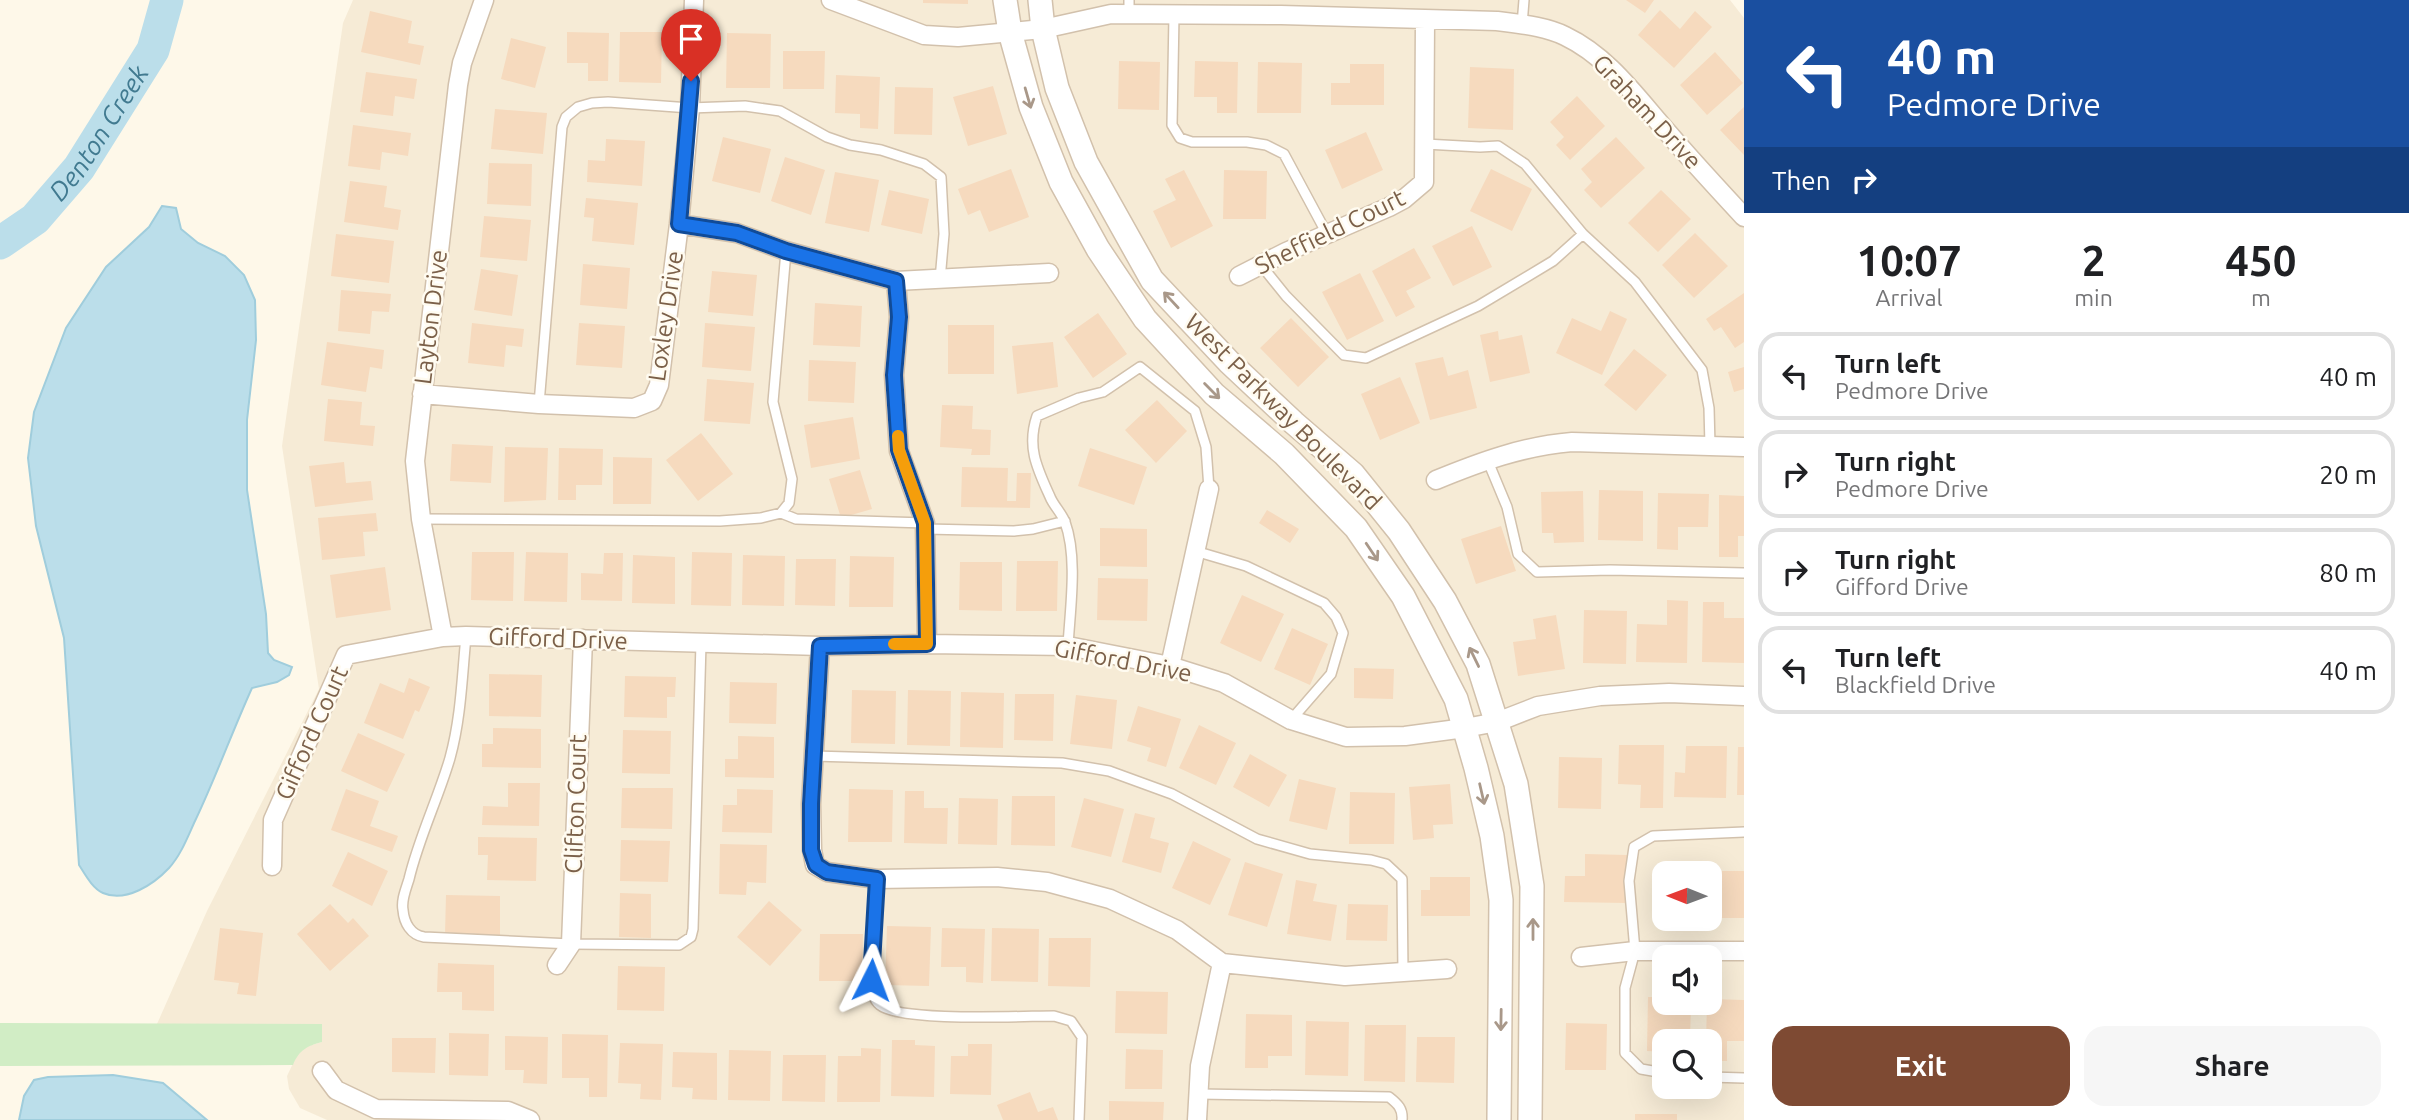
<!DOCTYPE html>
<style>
body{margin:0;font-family:Ubuntu,sans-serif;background:#f6f6f6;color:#202124;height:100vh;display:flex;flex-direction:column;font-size:26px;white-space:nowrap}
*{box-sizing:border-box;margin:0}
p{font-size:23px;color:#757577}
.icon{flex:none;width:38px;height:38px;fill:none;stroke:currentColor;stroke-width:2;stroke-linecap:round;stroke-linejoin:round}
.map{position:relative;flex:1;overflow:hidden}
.details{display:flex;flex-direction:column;background:#fff;width:665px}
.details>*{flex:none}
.top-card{background:#1a4fa0;color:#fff;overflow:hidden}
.needle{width:46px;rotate:271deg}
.fabs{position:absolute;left:1652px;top:861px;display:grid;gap:14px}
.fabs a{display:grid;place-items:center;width:70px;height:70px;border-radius:14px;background:#fff;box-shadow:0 7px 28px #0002;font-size:35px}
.pin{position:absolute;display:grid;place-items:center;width:60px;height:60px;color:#fff;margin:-72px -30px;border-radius:50% 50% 50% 0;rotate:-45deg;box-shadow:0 0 7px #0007}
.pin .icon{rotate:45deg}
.me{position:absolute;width:77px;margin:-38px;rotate:3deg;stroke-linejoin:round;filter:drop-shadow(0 0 5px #0008)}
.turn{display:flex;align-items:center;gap:24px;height:147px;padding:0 28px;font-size:32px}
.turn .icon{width:91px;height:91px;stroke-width:2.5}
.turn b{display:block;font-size:49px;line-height:60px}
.then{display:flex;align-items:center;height:66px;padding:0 28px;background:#0003;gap:14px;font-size:26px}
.eta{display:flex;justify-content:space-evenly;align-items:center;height:119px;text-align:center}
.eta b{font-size:42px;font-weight:600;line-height:49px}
.primary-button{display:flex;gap:14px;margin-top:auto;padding:14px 28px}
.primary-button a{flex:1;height:80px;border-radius:21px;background:#7e4a33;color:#fff;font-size:28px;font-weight:600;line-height:80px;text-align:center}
.primary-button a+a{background:#f6f6f6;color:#202124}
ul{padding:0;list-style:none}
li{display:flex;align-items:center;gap:21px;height:88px;margin:0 14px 10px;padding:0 14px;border:4px solid #e0e0e0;border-radius:21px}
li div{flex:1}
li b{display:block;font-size:26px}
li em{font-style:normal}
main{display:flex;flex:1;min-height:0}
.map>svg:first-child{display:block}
.residential{fill:#f6ebd6;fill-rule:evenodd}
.green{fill:#d1edc5}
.water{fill:#bbdeea;stroke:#a0cddc;stroke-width:2}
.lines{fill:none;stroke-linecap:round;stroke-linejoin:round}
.river{stroke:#bbdeea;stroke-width:33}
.building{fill:#f6dabe}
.service-casing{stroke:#d2c1ac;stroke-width:12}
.minor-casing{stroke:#d2c1ac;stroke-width:21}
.tertiary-casing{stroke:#d2c1ac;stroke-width:26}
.service{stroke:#fff;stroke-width:9}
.minor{stroke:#fff;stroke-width:18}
.tertiary{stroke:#fff;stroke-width:23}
.oneway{stroke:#a99889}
.route-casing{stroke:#114b97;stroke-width:18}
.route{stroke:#1a73e8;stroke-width:12}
.slow{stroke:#f59e0b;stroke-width:12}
.labels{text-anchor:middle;stroke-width:5;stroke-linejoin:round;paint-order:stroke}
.street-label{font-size:24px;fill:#7b6049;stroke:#fffbf0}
.water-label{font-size:26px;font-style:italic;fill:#417a90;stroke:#fffbf0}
</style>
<main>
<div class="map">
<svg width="1744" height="1120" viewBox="0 0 1744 1120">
<rect width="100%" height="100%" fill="#fef8e9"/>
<path class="residential" d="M353 0H1730L1744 18V1120H327L300 1108 289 1089 287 1076 298 1053 308 1046 322 1042V1024H157L207 911 319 689 282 446 343 23ZM1664 873H1710V919H1664ZM1664 957H1710V1003H1664ZM1664 1041H1710V1087H1664Z"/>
<path class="green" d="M0 1023 322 1024V1042C307 1046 299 1050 293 1065L0 1066Z"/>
<path class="water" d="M162 206 176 208 181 229 198 243 225 256 244 275 255 300 256 340 247 420V490L266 614 268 653 274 660 292 667 289 675 277 682 252 688C232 732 216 777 195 821 188 836 181 855 169 868 154 884 126 903 103 893 92 888 85 874 79 865L64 638 36 526 28 458 34 412 66 328 106 267 149 227Z
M113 1075 163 1083 207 1120H19L24 1096 34 1080 48 1077Z"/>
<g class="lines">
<path class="river" id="s1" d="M0 243 35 219 79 168 153 50 167 0"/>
</g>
<path class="building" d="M923 0H968V4L923 3Z
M1626 0H1654L1645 13Z
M1660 10 1680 29 1695 11 1712 27 1674 68 1638 35Z
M370 11 412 21 408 43 424 46 420 65 361 52Z
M567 32 609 33 608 81H588V63H567Z
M620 32H662L661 83 619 82Z
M727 33 771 34 770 88H726Z
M511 38 546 47 535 88 501 79Z
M783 51H825L824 89H783Z
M1715 52 1743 83 1707 115 1680 85Z
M1119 61 1160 62 1159 110 1118 109Z
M1195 61 1238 62 1237 113H1217V97H1194Z
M1258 62 1302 63 1301 113H1257Z
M1350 64H1384V105H1331V83H1350Z
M1470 67 1514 69 1513 130 1468 128Z
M366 72 417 79 414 99 395 96 393 116 360 112Z
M836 75 880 77 878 129 860 128V114L835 113Z
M993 86 1007 134 968 146 953 97Z
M895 87 933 88 932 135 894 134Z
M1577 96 1605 126 1570 160 1556 145 1564 137 1550 122Z
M1744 107V155L1720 130Z
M495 109 547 113 543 154 491 149Z
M353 125 411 133 408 156 382 152 380 170 348 166Z
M1366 132 1383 170 1342 189 1325 150Z
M723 137 771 149 760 193 712 181Z
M1616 137 1645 168 1601 208 1584 190 1592 182 1581 169Z
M606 139 645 141 642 186 587 182 588 160 605 161Z
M785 157 825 170 811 215 771 201Z
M489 163 532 164 531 206 487 204Z
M1011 169 1029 217 989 232 980 210 968 215 958 189Z
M1491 169 1532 189 1512 231 1470 211Z
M1184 170 1213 226 1171 248 1153 211 1176 200 1165 179Z
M1224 170 1267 171 1266 219H1223Z
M835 172 879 180 869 232 825 223Z
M350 181 387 186 384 207 401 210 398 230 344 222Z
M889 190 929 199 922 234 881 225Z
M1661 190 1691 219 1658 252 1628 223Z
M586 198 638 203 634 245 592 241 594 218 584 217Z
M484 216 531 220 527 261 480 257Z
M1472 226 1492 267 1453 286 1432 246Z
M1695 233 1728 266 1694 298 1662 265Z
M336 234 394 241 389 283 331 276Z
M1414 248 1431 278 1406 291 1415 307 1396 317 1372 271Z
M583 264 630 268 627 309 580 305Z
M481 269 518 275 512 316 474 310Z
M712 271 757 275 753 316 708 312Z
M1360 273 1384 321 1347 340 1322 292Z
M341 290 391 294 389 312 372 311 370 334 338 331Z
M1744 293V342L1735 348 1721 327 1714 331 1706 319Z
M815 303 862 306 860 347 813 345Z
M1610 311 1627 319 1602 375 1556 353 1572 318 1601 331Z
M1098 313 1127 354 1093 378 1064 337Z
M1291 318 1329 357 1298 387 1260 348Z
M472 323 524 329 522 347 506 345 504 367 468 363Z
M579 323 625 326 622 368 576 365Z
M705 323 755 327 751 371 702 367Z
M948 325H994V374H948Z
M1498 331 1499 340 1522 335 1530 373 1490 382 1480 335Z
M327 342 384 350 382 369 370 367 366 392 321 385Z
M1053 342 1058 387 1017 394 1012 346Z
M1634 349 1667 375 1636 411 1604 385Z
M1443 357 1448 376 1468 370 1477 408 1430 420 1415 363Z
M809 360 856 362 854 403 808 401Z
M1744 367V389L1734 392 1728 372Z
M1400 377 1420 423 1380 440 1361 394Z
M707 379 754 383 750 424 704 421Z
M328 399 362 402 360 425 375 426 373 446 324 441Z
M1157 400 1187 431 1156 463 1125 430Z
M942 405 973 406 972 429 991 430 990 455H971L972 449 940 447Z
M853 417 860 459 811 468 804 425Z
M701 433 733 474 698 501 666 460Z
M452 444 493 446 491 483 450 481Z
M505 447 548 448 546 500 504 502Z
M559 448 603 449 602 485H576V500H558Z
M1090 448 1147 467 1134 505 1078 486Z
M613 457 652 458 651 504H613Z
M344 462 346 483 371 481 373 500 315 507 309 466Z
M962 467 1008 468 1007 501H1016L1017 473H1031L1030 508 961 507Z
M860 470 872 509 841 518 829 479Z
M1599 490 1643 491V541L1598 540Z
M1583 491 1584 542 1554 543 1553 533H1542L1541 492Z
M1658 493 1709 494 1708 527H1678V550L1657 549Z
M1719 495 1744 496V536H1738V557H1719Z
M1267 510 1299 529 1290 543 1259 523Z
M376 513 378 531 363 532 365 556 322 560 318 518Z
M1501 526 1516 571 1476 584 1461 539Z
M1100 528 1147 529V567L1100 566Z
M472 552H514L513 601 471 600Z
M526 552 568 553 567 602 524 601Z
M692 552 732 553 731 606 691 605Z
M604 553H623L622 601 581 600V573L603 574Z
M633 555 675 557V604L632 603Z
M743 555 785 556 784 606 742 605Z
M850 556 894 557 893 607H849Z
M796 559H836L835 606 795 605Z
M1017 561H1058L1057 611H1016Z
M960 562H1002V611L959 610Z
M385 567 391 610 336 618 330 575Z
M1098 578 1148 579 1147 621 1097 620Z
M1242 595 1284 614 1261 662 1220 643Z
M1667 600 1688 601 1687 663 1636 662 1637 624 1667 625Z
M1703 602H1724V618H1744V663L1702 662Z
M1584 610 1627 611 1626 664 1583 663Z
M1556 615 1565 669 1518 676 1513 642 1536 639 1533 619Z
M1292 628 1328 644 1310 685 1274 669Z
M1354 668 1394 669 1393 699 1354 698Z
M489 674 542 675 541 717 489 716Z
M625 676 676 677 675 697H667V718L624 717Z
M409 678 430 687 419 712 415 710 403 739 364 723 380 683 404 693Z
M730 682 777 683 776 724 729 723Z
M852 690 896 691 895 744 851 743Z
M908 690 951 691 950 746 907 745Z
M961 692 1004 693 1003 748 960 747Z
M1015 694H1054L1053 741 1014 740Z
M1076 695 1117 700 1112 749 1070 744Z
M1138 706 1181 719 1166 767 1147 761 1151 748 1127 741Z
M1199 725 1236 743 1216 785 1179 768Z
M493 728 541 729V768L482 767V744H493Z
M623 730 671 731 670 774 622 773Z
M358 733 405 754 387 792 341 771Z
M738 736 774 737V778L725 777V759H738Z
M1619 745H1664L1663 808H1640L1641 785 1618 784Z
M1686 746H1727L1726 798 1674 797 1675 772 1685 773Z
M1738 747H1744V795H1737Z
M1250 754 1287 775 1269 807 1233 787Z
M1559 757 1602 758 1601 809 1558 808Z
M1299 779 1336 788 1327 830 1289 821Z
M508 783H540L539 826 482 825 483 806 508 807Z
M1450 784 1453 824 1433 825 1434 838 1413 840 1409 787Z
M622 788H673L672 829 621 828Z
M346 789 379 801 370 826 398 836 392 852 331 830Z
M737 789 773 790 772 833 722 832 723 805H737Z
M849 789 893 790 892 842H848Z
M905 791H924V808H948L947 844 904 843Z
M1350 792 1395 793 1394 844H1349Z
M1012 796H1055V846L1011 845Z
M959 798 998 799 997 845 958 844Z
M1084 798 1124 809 1111 857 1071 847Z
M1135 813 1155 818 1150 838 1169 843 1161 873 1122 862Z
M478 837 537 838 536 881 487 880 488 855H478Z
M621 840 670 841 668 882 620 881Z
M1193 841 1231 859 1210 905 1172 888Z
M720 844 767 845 766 883 747 882 746 895 719 894Z
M348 852 388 871 372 906 332 886Z
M1585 854 1627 855V903L1564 902 1565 876H1585Z
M1245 862 1283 874 1267 927 1228 915Z
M1683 863 1712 864 1711 873H1683Z
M1722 871H1744V918H1721Z
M1430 877H1470V916H1421V890H1430Z
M1296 880 1317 884 1313 901 1337 905 1331 941 1287 934Z
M1659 881 1664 882V917H1658Z
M620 893 651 894V938L619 937Z
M446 895 500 896V935L445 934Z
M769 901 802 930 770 966 737 937Z
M330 904 348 923 353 918 369 936 330 971 297 934Z
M1348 904 1388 905 1387 941 1346 940Z
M887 926 931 927 929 986 885 985Z
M220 928 263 933 256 996 237 994 239 983 214 980Z
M942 928 985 929 983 983 966 982V967H941Z
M992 928 1039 929 1038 982 991 981Z
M820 934H863L862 981H819Z
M1049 938H1091L1090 987 1048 986Z
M438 963 494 965V1011L462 1010V992H437Z
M618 966 665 967 664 1011 617 1010Z
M1116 991 1168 992 1167 1034 1115 1033Z
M1648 997H1664V1003H1691L1690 1041H1664L1663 1052 1647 1051Z
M1710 999 1744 1000V1041H1727V1061H1710V1041H1706L1707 1003H1710Z
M1246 1014 1292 1015V1056H1268V1068H1245Z
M1306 1021 1349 1022 1348 1076 1305 1075Z
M1566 1023 1607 1024 1606 1070H1565Z
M1365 1025H1406L1405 1082 1364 1081Z
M449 1033 489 1034 488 1076 449 1075Z
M562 1034 608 1035 607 1097H589V1078H562Z
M505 1036 548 1037 547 1084 523 1083 524 1070H505Z
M1417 1037H1455L1454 1083 1416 1082Z
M392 1038H436L435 1073 392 1072Z
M892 1040H915V1045L935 1046 934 1097 891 1096Z
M620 1043 663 1044 661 1100 640 1099 641 1084 618 1083Z
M968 1044H992L991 1095 950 1094 951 1056H968Z
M861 1048 881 1049 880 1102H837L838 1056H861Z
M1126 1049 1163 1050 1162 1089H1125Z
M729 1050 771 1051 770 1101 728 1100Z
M673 1052 717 1053V1100L692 1099 693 1088 672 1087Z
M783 1055H826L825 1102 782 1101Z
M1030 1092 1038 1112 1053 1107 1058 1120H1003L997 1105Z
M1109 1101 1164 1102 1163 1120H1109Z
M1635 1114H1677V1120H1635Z"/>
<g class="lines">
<g class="service-casing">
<path id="service" d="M1129 15V0
M1174 15 1172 125 1180 138 1192 142H1247L1266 145 1284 154 1327 234
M1522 25 1524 0
M1425 144 1480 147 1498 146 1525 164 1583 234 1635 282 1702 370 1709 408 1710 446
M1261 265 1286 296 1344 355 1366 358 1478 306 1553 261 1583 234
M539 404 562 127 566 117 578 107 592 103 608 102 690 108 745 106 780 111 827 137 850 145 881 150 924 164 941 177 944 234 940 280
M1487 459 1507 507 1518 554 1537 572 1610 570 1744 573
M781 513 789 503 792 479 773 402 786 251
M421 519 720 521 761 518 781 513 796 519 925 523
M926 529 1014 531 1033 529 1065 521
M1195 551 1246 566 1324 603 1336 617 1343 633 1331 674 1291 720
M466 636C462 677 461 718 450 758 438 799 419 837 409 879 406 889 401 900 403 910 404 923 411 935 424 937L571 944 679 945 691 937 693 929 701 643
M1068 646C1070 609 1078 558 1065 522 1062 514 1055 507 1051 499 1038 470 1026 448 1037 416L1079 398 1103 392 1140 367 1195 411 1206 447 1209 489
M813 756 1062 763 1109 771 1172 794 1257 839 1310 854 1371 860 1386 864 1402 879 1403 973
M877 879 871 980C871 988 873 1000 880 1005 899 1022 1023 1016 1054 1016L1071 1021 1082 1037 1079 1120
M1664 1073 1641 1069 1625 1053V988L1635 951 1629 881 1634 847 1653 836 1744 832
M1710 1077 1744 1078
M1199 1094 1389 1097C1398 1104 1403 1109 1402 1120"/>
</g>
<g class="minor-casing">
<path id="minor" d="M831 0 924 35 958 37 1043 29 1111 14 1281 15 1497 21C1519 24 1545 26 1565 36 1609 57 1637 98 1669 134 1693 162 1719 190 1744 217
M679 224 737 233 786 251 896 281 1049 273
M1239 276 1286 252 1389 207 1404 199 1424 182 1425 20
M896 281 899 317 894 375 899 451 925 523 927 644
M422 394 539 404 634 408 652 401 659 385 679 224 690 108 694 0
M1436 480C1480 462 1523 446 1572 442L1744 447
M443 637 421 519 415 461 458 85 462 63 484 0
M820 646 811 804 812 850 815 865 827 872 877 879 997 877 1047 882 1110 899 1177 930 1222 963 1345 976 1447 969
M1170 666 1209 489
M272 866 273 820 346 655 443 637 466 636 820 646 927 644 1068 646 1170 666 1224 683 1291 720 1346 737 1405 736 1465 728 1497 722 1538 706 1600 696 1669 693 1744 696
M1581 957 1635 951H1744
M557 965 571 944 583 639
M322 1071 336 1090 376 1109 508 1111 530 1120
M1197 1120 1200 1066 1222 963"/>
</g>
<g class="tertiary-casing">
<path id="tertiary" d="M1005 0 1010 32 1031 107 1061 182 1098 249 1145 319 1214 394 1284 454 1356 528 1403 596 1456 699 1476 768 1492 836 1501 900 1499 1120
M1040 0 1043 29 1057 88 1086 162 1152 280 1230 363 1294 423 1353 474 1399 531 1445 601 1478 664 1516 784 1532 886 1530 1120"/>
</g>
<use href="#service" class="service"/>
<use href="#minor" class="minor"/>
<use href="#tertiary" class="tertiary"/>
</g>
<defs><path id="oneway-shaft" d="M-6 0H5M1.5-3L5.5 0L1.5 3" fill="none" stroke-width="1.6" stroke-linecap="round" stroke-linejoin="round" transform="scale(1.75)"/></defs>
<g class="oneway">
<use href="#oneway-shaft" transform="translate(1028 98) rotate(74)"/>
<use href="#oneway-shaft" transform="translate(1171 300) rotate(-133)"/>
<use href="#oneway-shaft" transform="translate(1212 391) rotate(45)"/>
<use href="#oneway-shaft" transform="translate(1372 552) rotate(56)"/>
<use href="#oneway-shaft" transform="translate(1474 657) rotate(-116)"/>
<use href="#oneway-shaft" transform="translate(1482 794) rotate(77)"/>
<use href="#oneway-shaft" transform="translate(1533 929) rotate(-90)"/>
<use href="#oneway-shaft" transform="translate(1501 1020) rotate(91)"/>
</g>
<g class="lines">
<g class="route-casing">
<path id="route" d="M691 81 679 224 737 233 786 251 896 281 899 317 894 375 899 450 925 523 927 644 820 646 811 804V850L816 865 827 872 877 879 871 980"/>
</g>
<use href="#route" class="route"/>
<path class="slow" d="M894 644H927L925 523 899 450 898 436"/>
</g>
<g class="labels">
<g class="street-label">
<text transform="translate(1647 112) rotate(47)" y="8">Graham Drive</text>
<text transform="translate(1330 232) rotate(-26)" y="8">Sheffield Court</text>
<text transform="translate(666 316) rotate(-82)" y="8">Loxley Drive</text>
<text transform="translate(431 317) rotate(-83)" y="8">Layton Drive</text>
<text transform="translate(1283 412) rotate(45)" y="8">West Parkway Boulevard</text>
<text transform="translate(558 639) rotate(2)" y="8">Gifford Drive</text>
<text transform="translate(1123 661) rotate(11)" y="8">Gifford Drive</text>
<text transform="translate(312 733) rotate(-66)" y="8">Gifford Court</text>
<text transform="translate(576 804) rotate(-88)" y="8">Clifton Court</text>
</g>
<g class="water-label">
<text dy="9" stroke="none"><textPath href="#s1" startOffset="150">Denton Creek</textPath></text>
</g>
</g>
</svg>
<div class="fabs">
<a><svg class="needle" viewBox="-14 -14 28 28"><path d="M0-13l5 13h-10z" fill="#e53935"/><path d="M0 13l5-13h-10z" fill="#757577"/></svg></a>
<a><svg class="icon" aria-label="sound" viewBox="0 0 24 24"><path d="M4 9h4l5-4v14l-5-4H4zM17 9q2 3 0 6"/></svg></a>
<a><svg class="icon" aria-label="search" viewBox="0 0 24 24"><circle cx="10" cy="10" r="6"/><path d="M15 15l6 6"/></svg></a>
</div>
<div class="pin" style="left:691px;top:81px;background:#d93025"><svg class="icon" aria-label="arrive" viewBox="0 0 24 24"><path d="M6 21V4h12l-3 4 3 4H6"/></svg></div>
<svg class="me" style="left:871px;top:980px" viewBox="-20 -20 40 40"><path d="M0-17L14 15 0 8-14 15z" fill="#1a73e8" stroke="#fff" stroke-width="4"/></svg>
</div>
<section class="details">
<div class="top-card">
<div class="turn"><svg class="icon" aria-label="left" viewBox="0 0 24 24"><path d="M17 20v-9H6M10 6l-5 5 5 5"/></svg><div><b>40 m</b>Pedmore Drive</div></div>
<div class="then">Then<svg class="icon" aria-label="right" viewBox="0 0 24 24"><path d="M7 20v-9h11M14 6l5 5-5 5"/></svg></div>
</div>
<div class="eta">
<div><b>10:07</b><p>Arrival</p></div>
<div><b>2</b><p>min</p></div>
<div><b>450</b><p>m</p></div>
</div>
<ul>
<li><svg class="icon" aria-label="left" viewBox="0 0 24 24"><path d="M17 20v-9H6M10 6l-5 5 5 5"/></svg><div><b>Turn left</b><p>Pedmore Drive</p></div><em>40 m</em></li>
<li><svg class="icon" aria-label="right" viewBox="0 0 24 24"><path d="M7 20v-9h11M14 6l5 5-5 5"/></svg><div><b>Turn right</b><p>Pedmore Drive</p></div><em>20 m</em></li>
<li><svg class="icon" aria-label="right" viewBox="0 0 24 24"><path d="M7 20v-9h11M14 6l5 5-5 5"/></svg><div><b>Turn right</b><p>Gifford Drive</p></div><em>80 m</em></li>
<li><svg class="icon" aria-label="left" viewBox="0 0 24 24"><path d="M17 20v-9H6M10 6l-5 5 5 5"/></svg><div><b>Turn left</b><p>Blackfield Drive</p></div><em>40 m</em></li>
</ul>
<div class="primary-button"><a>Exit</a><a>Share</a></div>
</section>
</main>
